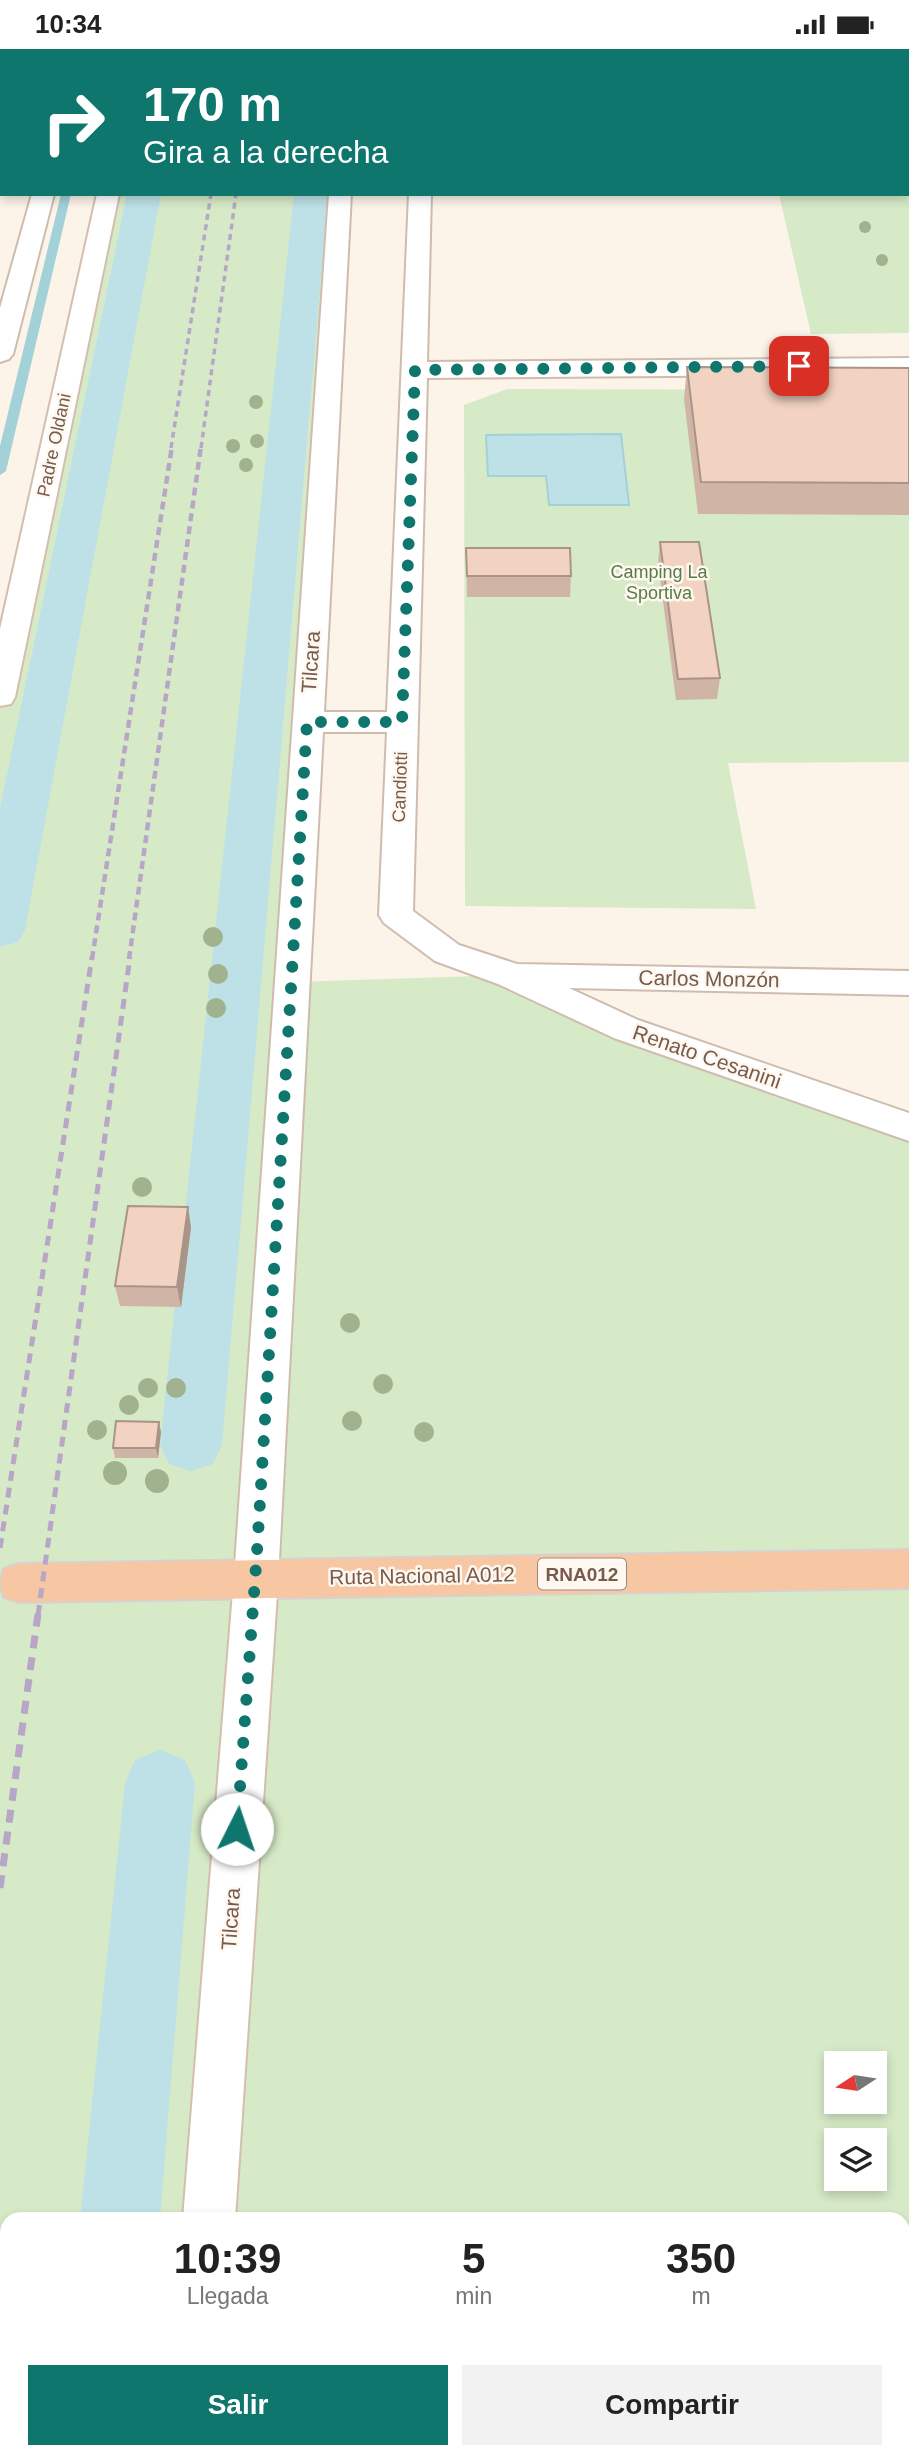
<!DOCTYPE html>
<html lang="es">
<meta charset="utf-8">
<style>
body{margin:0;font-family:Helvetica,sans-serif;background:#f2f2f2;color:#222;height:100vh;display:flex;flex-direction:column;font-size:26px;white-space:nowrap}
*{box-sizing:border-box;margin:0}
p{font-size:23px;color:#767676}
.icon{flex:none;width:38px;height:38px;fill:none;stroke:currentColor;stroke-width:2;stroke-linecap:round;stroke-linejoin:round}
.map{position:relative;flex:1;overflow:hidden}
.details{position:absolute;left:0px;top:2163px;width:910px;height:247px;display:flex;flex-direction:column;background:#fff;border-radius:21px 21px 0 0;box-shadow:0 4px 10px #0003}
.details>*{flex:none}
.banner{position:absolute;left:0px;top:0px;width:910px;height:147px;box-shadow:0 4px 10px #0003;background:#0f766e;color:#fff;overflow:hidden}
.needle{width:46px;rotate:258deg}
.tools{position:absolute;left:824px;top:2002px;display:grid;gap:14px}
.tools a{display:grid;place-items:center;width:63px;height:63px;border-radius:0px;background:#fff;box-shadow:0 4px 10px #0003;font-size:35px}
.pin{position:absolute;display:grid;place-items:center;width:60px;height:60px;color:#fff;margin:-30px;border-radius:14px;box-shadow:0 4px 10px #0006}
.me{position:absolute;width:77px;margin:-38px;rotate:4deg;stroke-linejoin:round;filter:drop-shadow(0 0 5px #0008)}
.turn{display:flex;align-items:center;gap:24px;height:147px;padding:0 28px;font-size:32px}
.turn .icon{width:91px;height:91px;stroke-width:2.5}
.turn b{display:block;font-size:49px;line-height:60px}
.eta{display:flex;justify-content:space-evenly;align-items:center;height:119px;text-align:center}
.eta b{font-size:42px;font-weight:700;line-height:49px}
.cta{display:flex;gap:14px;margin-top:auto;padding:14px 28px}
.cta a{flex:1;height:80px;border-radius:0px;background:#0f766e;color:#fff;font-size:28px;font-weight:700;line-height:80px;text-align:center}
.cta a+a{background:#f2f2f2;color:#222}
.status{display:flex;justify-content:space-between;align-items:center;height:49px;padding:0 35px;background:#fff;direction:ltr}
.status svg{height:19px;fill:currentColor}
.map>svg:first-child{display:block}
.green{fill:#d6eac7;fill-rule:evenodd}
.water{fill:#bde1e6;stroke:#a3d1d8;stroke-width:2}
.lines{fill:none;stroke-linecap:round;stroke-linejoin:round}
.stream{fill:#a3d1d8;fill-rule:evenodd}
.canal{fill:#bde1e6;fill-rule:evenodd}
.minor-casing{stroke:#cfbcae;stroke-width:4}
.secondary-casing{stroke:#d4beae;stroke-width:4}
.trunk-casing{stroke:#d9d1cd;stroke-width:4}
.minor{fill:#fff;fill-rule:evenodd}
.secondary{fill:#fff;fill-rule:evenodd}
.trunk{fill:#f7c6a2;fill-rule:evenodd}
.rail-far3{stroke:#b7a6c7;stroke-width:3.5;stroke-dasharray:6 4.5;stroke-linecap:butt}
.rail-far2{stroke:#b7a6c7;stroke-width:4.5;stroke-dasharray:8 5;stroke-linecap:butt}
.rail-far1{stroke:#b7a6c7;stroke-width:5;stroke-dasharray:10 7;stroke-linecap:butt}
.rail{stroke:#b7a6c7;stroke-width:7;stroke-dasharray:13 9;stroke-linecap:butt}
.tree{fill:#a1b38e}
.wall{fill:#d0b5a6}
.shaded-wall{fill:#a99487}
.building{fill:#f2d3c1;stroke:#a99487;stroke-width:2}
.route{stroke:#0f766e;stroke-width:12;stroke-dasharray:0 21.6}
.labels{text-anchor:middle;stroke-width:5;stroke-linejoin:round;paint-order:stroke}
.far-street-label{font-size:18px;fill:#775b4c;stroke:#fff8f0}
.far-park-label{font-size:18px;fill:#567d44;stroke:#fff8f0}
.shield{fill:#fff8f0;stroke:#a08a7d;stroke-width:2}
.shield-label{font-size:19px;font-weight:bold;fill:#775b4c}
.street-label{font-size:21px;fill:#775b4c;stroke:#fff8f0}
</style>
<div class="status"><b>10:34</b><svg viewBox="0 0 49 12"><path d="M0 12V9h3v3zM5 12V6h3v6zM10 12V3h3v9zM15 12V0h3v12zM26 1h20v11H26zM47 4h2v5h-2z"/></svg></div>
<div class="map">
<svg width="909" height="2409" viewBox="0 0 909 2409">
<rect width="100%" height="100%" fill="#fcf4e9"/>
<path class="green" d="M140 0H909V22L908 2Z
M909 135V284L811 285 779 145H908Z
M108 145H340L292 933 510 926 909 1078V2322L903 2319V2170H7V2403H364L353 2409H0V648ZM836 2014H875V2053H836ZM836 2091H875V2130H836Z
M507 340 909 341V713L728 714 756 860 465 857 464 356Z"/>
<path class="water" d="M621 385 629 456H549L546 427H488L486 386Z"/>
<g class="lines">
<path class="stream" d="M95 0H105V2H95Z
M61 145H71L6 422 0 426V397Z"/>
<path class="canal" d="M157 0H189V2H157Z
M309 0H341V2H309Z
M127 145H161L25 881 18 893 0 898V759Z
M294 145H328L222 1396 213 1415 191 1422 169 1415 160 1396Z
M160 1701 185 1711 195 1734 160 2170H80L125 1734 135 1711Z
M56 2403H140L139 2409H55Z"/>
<g class="minor-casing">
<path id="minor" d="M73 0H93L72 2Z
M339 0H359V2H339Z
M0 73H2V87H0Z
M908 104H909V118H908Z
M32 145H54L13 305 9 310 0 313V259Z
M329 145H351L324 663H387L409 145H431L427 313 909 309V325L427 329 413 862 459 896 517 915 909 922V946L569 939 638 971 909 1064V1092L614 989 498 935 435 912 384 874 379 866 387 683H323L278 1530 271 1544 256 1549 241 1544 234 1530Z"/>
</g>
<g class="secondary-casing">
<path id="secondary" d="M130 0H150V2H130Z
M97 145H119L15 648 11 655 0 657V580Z
M256 1511 271 1516 278 1530 235 2170H183L234 1530 241 1516Z
M163 2403H219V2409H163Z"/>
</g>
<g class="trunk-casing">
<path id="trunk" d="M909 1501V1539L19 1553 4 1548C0 1538 0 1530 4 1520L19 1515Z"/>
</g>
<use href="#minor" class="minor"/>
<use href="#secondary" class="secondary"/>
<use href="#trunk" class="trunk"/>
<path class="rail-far3" d="M171 399 211 145
M201 399 236 145"/>
<path class="rail-far2" d="M92 910 172 397
M129 910 201 397"/>
<path class="rail-far1" d="M0 1499 92 908
M38 1566 130 908"/>
<path class="rail" d="M0 1839 38 1565"/>
</g>
<g class="tree">
<circle cx="865" cy="178" r="6"/>
<circle cx="882" cy="211" r="6"/>
<circle cx="256" cy="353" r="7"/>
<circle cx="257" cy="392" r="7"/>
<circle cx="233" cy="397" r="7"/>
<circle cx="246" cy="416" r="7"/>
<circle cx="213" cy="888" r="10"/>
<circle cx="218" cy="925" r="10"/>
<circle cx="216" cy="959" r="10"/>
<circle cx="142" cy="1138" r="10"/>
<circle cx="350" cy="1274" r="10"/>
<circle cx="383" cy="1335" r="10"/>
<circle cx="148" cy="1339" r="10"/>
<circle cx="176" cy="1339" r="10"/>
<circle cx="129" cy="1356" r="10"/>
<circle cx="352" cy="1372" r="10"/>
<circle cx="97" cy="1381" r="10"/>
<circle cx="424" cy="1383" r="10"/>
<circle cx="115" cy="1424" r="12"/>
<circle cx="157" cy="1432" r="12"/>
</g>
<path class="wall" d="M670 0H741V2H670Z
M779 0H831V2H779Z
M687 318 909 319V466L698 465 684 350Z
M660 493 720 629 717 650 676 651 658 514Z
M466 499 571 527 570 548H467Z
M191 1178 181 1258 120 1257 115 1237Z
M161 1383 158 1409H115L113 1399Z"/>
<path class="shaded-wall" d="M188 1158 191 1178 181 1258 177 1238Z
M159 1373 161 1383 158 1409 156 1399Z"/>
<path class="building" d="M687 318 909 319V434L701 433Z
M660 493H699L720 629 678 630Z
M466 499H570L571 527H467Z
M128 1157 188 1158 177 1238 115 1237Z
M116 1372 159 1373 156 1399H113Z"/>
<g class="lines">
<path class="route" d="M237 1780 257 1503 307 673H402L415 321 799 317"/>
</g>
<g class="labels">
<g class="far-street-label">
<text transform="translate(54 396) rotate(-78)" y="6">Padre Oldani</text>
<text transform="translate(400 738) rotate(-88)" y="6">Candiotti</text>
</g>
<g class="far-park-label">
<text x="659" y="529">Camping La<tspan x="659" dy="21">Sportiva</tspan></text>
</g>
<rect class="shield" x="538" y="1509.5" width="88" height="31" rx="5"/>
<g class="shield-label">
<text x="582" y="1532">RNA012</text>
</g>
<g class="street-label">
<text transform="translate(311 613) rotate(-86)" y="7">Tilcara</text>
<text transform="translate(709 930) rotate(1)" y="7">Carlos Monzón</text>
<text transform="translate(707 1008) rotate(19)" y="7">Renato Cesanini</text>
<text transform="translate(422 1527) rotate(-1)" y="7">Ruta Nacional A012</text>
<text transform="translate(231 1870) rotate(-86)" y="7">Tilcara</text>
</g>
</g>
</svg>
<div class="tools">
<a><svg class="needle" viewBox="-14 -14 28 28"><path d="M0-13l5 13h-10z" fill="#e53935"/><path d="M0 13l5-13h-10z" fill="#767676"/></svg></a>
<a><svg class="icon" aria-label="layers" viewBox="0 0 24 24"><path d="M12 4l9 5-9 5-9-5zM3 14l9 5 9-5"/></svg></a>
</div>
<div class="pin" style="left:799px;top:317px;background:#d93025"><svg class="icon" aria-label="arrive" viewBox="0 0 24 24"><path d="M6 21V4h12l-3 4 3 4H6"/></svg></div>
<svg class="me" style="left:237px;top:1780px" viewBox="-20 -20 40 40"><circle r="19" fill="#fff"/><path d="M0-13L10 11 0 6-10 11z" fill="#0f766e"/></svg>
<div class="banner">
<div class="turn"><svg class="icon" aria-label="right" viewBox="0 0 24 24"><path d="M7 20v-9h11M14 6l5 5-5 5"/></svg><div><b>170 m</b>Gira a la derecha</div></div>
</div>
<section class="details">
<div class="eta">
<div><b>10:39</b><p>Llegada</p></div>
<div><b>5</b><p>min</p></div>
<div><b>350</b><p>m</p></div>
</div>
<div class="cta"><a>Salir</a><a>Compartir</a></div>
</section>
</div>
